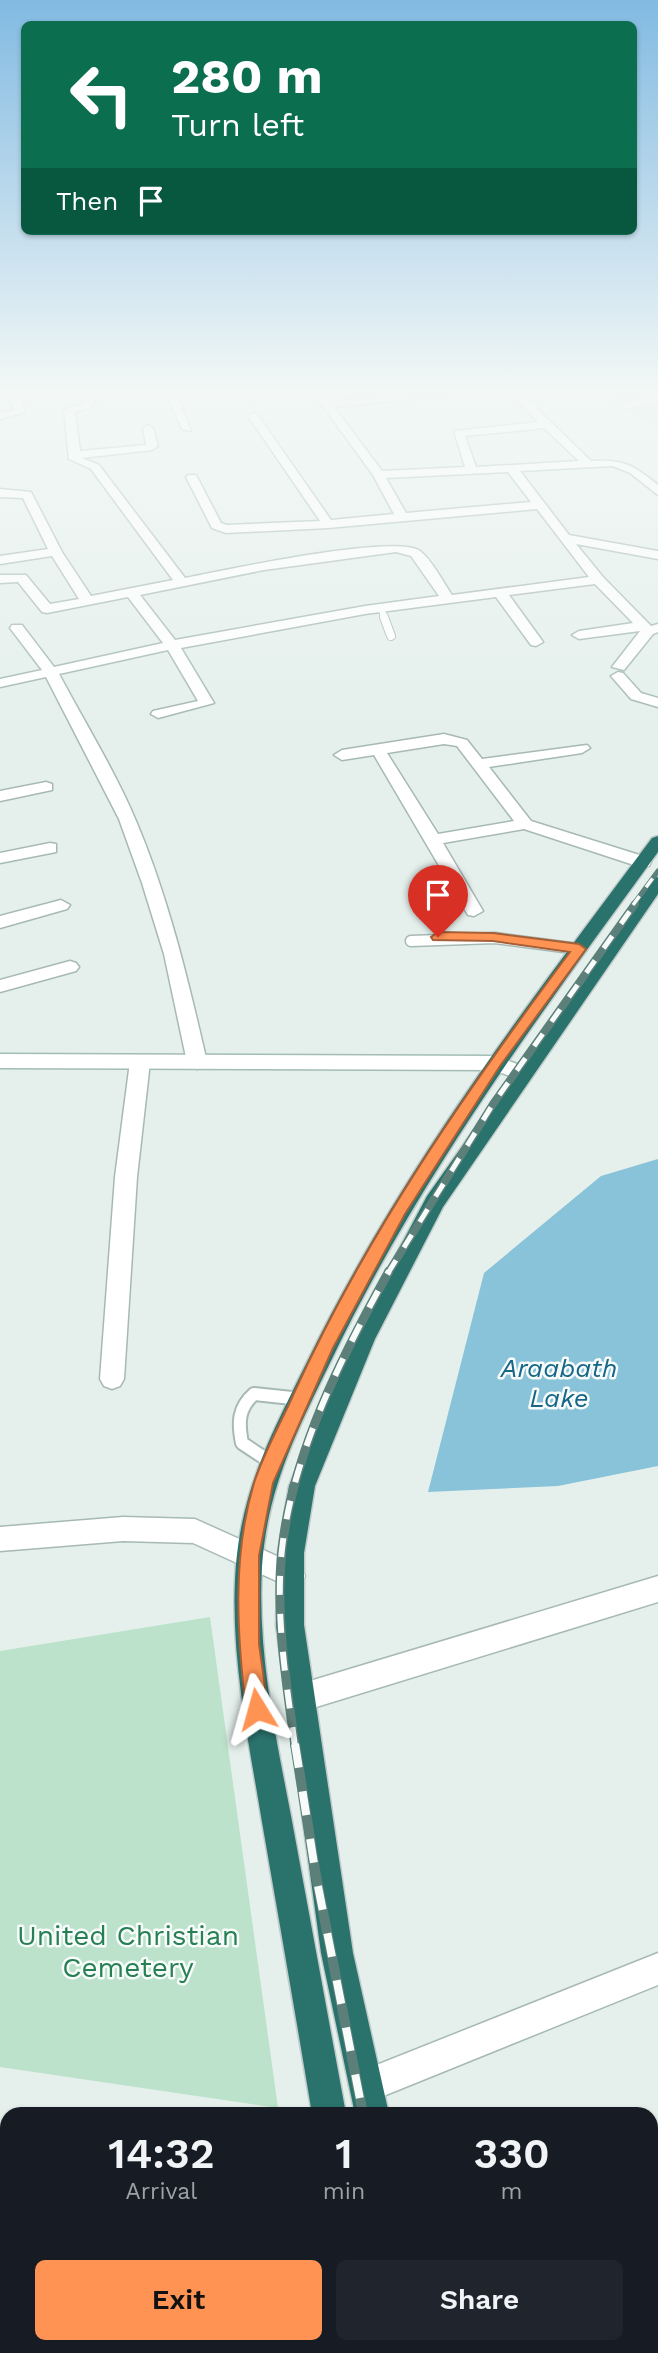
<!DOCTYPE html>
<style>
body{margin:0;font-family:"Work Sans",sans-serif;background:#20242c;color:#f1f3f6;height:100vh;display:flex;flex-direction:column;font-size:26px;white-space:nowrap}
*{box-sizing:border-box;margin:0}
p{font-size:23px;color:#9ea1a6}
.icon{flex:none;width:38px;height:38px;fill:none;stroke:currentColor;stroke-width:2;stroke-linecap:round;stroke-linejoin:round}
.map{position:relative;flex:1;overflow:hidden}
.panel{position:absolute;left:0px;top:2107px;width:658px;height:247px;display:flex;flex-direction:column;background:#171b24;border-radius:21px 21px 0 0;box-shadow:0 2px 5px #0004}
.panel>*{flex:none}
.banner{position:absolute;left:21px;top:21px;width:616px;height:214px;border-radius:10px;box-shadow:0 2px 5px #0004;background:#0b6e4f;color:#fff;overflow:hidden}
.pin{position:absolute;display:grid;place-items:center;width:60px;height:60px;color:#fff;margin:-72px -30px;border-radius:50% 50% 50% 0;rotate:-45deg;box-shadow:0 0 7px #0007}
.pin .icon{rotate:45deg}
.me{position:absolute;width:77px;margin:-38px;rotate:352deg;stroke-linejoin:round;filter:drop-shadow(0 0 5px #0008)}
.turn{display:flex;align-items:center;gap:24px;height:147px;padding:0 35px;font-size:32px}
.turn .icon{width:91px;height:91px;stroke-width:2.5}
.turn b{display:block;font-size:49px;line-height:60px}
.then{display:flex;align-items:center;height:66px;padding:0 35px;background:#0003;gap:14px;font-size:26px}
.eta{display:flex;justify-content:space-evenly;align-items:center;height:119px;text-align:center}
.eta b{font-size:42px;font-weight:600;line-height:49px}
.primary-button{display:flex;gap:14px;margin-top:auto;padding:14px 35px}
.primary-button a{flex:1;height:80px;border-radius:10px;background:#ff9354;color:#111;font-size:28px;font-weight:600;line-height:80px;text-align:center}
.primary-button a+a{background:#20242c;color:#f1f3f6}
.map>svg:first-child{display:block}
.built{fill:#d3e0db}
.green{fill:#bce2cb}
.water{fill:#89c3d9}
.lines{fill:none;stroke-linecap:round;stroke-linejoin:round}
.lane-far3-casing{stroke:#a7b9b5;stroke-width:8}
.lane-far2-casing{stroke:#a7b9b5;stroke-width:10}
.lane-far1-casing{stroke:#a7b9b5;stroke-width:13}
.lane-casing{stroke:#a7b9b5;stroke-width:16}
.street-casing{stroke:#a7b9b5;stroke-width:3}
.secondary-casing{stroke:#a2bcb7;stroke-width:3}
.highway-casing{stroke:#c1cbc9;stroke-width:3}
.lane-far3{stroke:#fff;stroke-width:6}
.lane-far2{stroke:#fff;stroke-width:8}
.lane-far1{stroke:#fff;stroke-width:10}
.lane{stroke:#fff;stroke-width:12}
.street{fill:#fff;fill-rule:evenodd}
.secondary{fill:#fff;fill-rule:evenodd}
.highway{fill:#2a736d;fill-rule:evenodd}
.rail-far3-casing{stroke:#5d7f7a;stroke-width:5}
.rail-far2-casing{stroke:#5d7f7a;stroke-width:8}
.rail-far1-casing{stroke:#5d7f7a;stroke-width:9}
.rail-casing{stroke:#5d7f7a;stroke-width:10}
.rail-far3{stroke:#f7fbf9;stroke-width:3.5;stroke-dasharray:11;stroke-linecap:butt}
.rail-far2{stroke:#f7fbf9;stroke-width:5;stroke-dasharray:15;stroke-linecap:butt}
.rail-far1{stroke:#f7fbf9;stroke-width:6;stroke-dasharray:19;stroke-linecap:butt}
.rail{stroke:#f7fbf9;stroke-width:8;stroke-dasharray:24;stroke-linecap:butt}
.route{fill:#ff9354;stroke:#a66037;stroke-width:2}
.labels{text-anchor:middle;stroke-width:5;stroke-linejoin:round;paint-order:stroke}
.water-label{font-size:26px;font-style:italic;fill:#156687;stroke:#f7fbf9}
.near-park-label{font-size:28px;fill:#277f54;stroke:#f7fbf9}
</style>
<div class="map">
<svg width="658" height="2353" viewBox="0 0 658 2353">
<rect width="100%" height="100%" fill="#e5f0ec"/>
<path class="built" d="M605 395H658V429Z"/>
<path class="green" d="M210 1617 278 2108 0 2067V1651Z"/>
<path class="water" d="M658 1159V1466L558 1486 428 1492 484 1273 601 1176Z"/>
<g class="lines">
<g class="lane-far3-casing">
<path id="lane-far3" d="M625 406 658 398
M381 608 385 619"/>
</g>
<g class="lane-far2-casing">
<path id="lane-far2" d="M384 617 391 636"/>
</g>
<g class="lane-far1-casing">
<path id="lane-far1" d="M411 941 495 938 579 949"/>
</g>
<g class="lane-casing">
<path id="lane" d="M272 1463 242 1443C238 1423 238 1408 254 1394L301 1399"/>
</g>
<g class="street-casing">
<path id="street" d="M9 395H19L25 412 0 419V413L14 410Z
M82 395H92L95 403 92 407 75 412 80 451 146 445 143 428 148 425 153 428 158 446 152 450 82 458 99 465 185 578C221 571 396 533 420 551 432 560 443 582 452 595L589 577 537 509 328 528 226 533 212 528 186 477 188 475H196L221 523 227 525 320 521 248 416 253 413 257 414 331 520 394 514 373 475 315 395H326L330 401 452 395 334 407 382 471 465 467 454 431 538 422 512 395H523L591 461C623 459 634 465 658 485V495L630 473 613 466 520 471 569 535 658 551V559L576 544 603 577 651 626 658 624V632L653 634 624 670 612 667 640 631 579 639 572 635 579 631 633 623 595 584 509 595 543 642 536 646 531 645 496 597 365 614 181 648 214 703 158 718 151 714 153 711 198 701 168 650 59 674C85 723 115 771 136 821 169 899 188 980 207 1062L197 1069 187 1062 164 954 142 883 119 819 46 677 0 687V679L42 670 10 628 12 625H22L54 667 163 643 128 597 47 613 42 612 18 582 0 583V575H26L50 604 79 599 52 556 0 564V556L48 549 23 498 0 497V489L31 492 62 552 91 596 173 580 91 469 69 459 64 410 84 403ZM544 428 579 461 476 467 465 436ZM508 472 531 502 406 513 386 478ZM396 552 411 556 439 596 365 606 175 640 140 595 264 570Z
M167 395H177L191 431 182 429Z
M618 672 623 673 641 693 658 698V707L631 699 611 676Z
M444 734 467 740 482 759 587 745 590 748 582 753 489 767 531 821 649 858 651 862 649 866H637L524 829 443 843 483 911 474 916 468 915 374 755 342 760 334 755 342 750ZM444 744 457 746 514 821 438 834 387 753Z
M46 782 52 784V790L0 801V791Z
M50 843 56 844V852L0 863V853Z
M61 900 70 905 67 909 0 928V916Z
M70 961 76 963 79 967 76 971 0 992V980Z
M140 1055 150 1062 137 1177 124 1379 120 1386 112 1389 104 1386 100 1379 115 1177 130 1062Z
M123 1517 195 1519 301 1567 305 1576 301 1585 292 1588 193 1543 123 1541 0 1551V1527Z
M658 1576V1602L300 1712 290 1708 286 1698 290 1688 300 1684Z
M658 1953V1985L366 2103 354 2098 349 2086 354 2074Z
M7 2246V2282L0 2283V2247Z"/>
</g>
<g class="secondary-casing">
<path id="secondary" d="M0 1054 495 1056 531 1069 534 1074 524 1081 493 1070 0 1068Z"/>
</g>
<g class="highway-casing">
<path id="highway" d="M658 836V852C538 1017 417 1180 329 1365 296 1433 267 1489 262 1567 257 1653 276 1737 292 1821 310 1919 328 2016 346 2114H312C296 2017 279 1920 262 1822 248 1737 229 1651 236 1564 243 1485 274 1429 308 1360 400 1171 527 1005 652 838Z
M658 877V894L443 1207 375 1339 315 1486 304 1553V1625L353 1953 389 2114H355L321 1953 276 1625 278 1553 289 1486 352 1338 427 1196 652 878Z
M358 2347H394L395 2353H359Z
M406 2347H442L444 2353H408Z"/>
</g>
<use href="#lane-far3" class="lane-far3"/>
<use href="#lane-far2" class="lane-far2"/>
<use href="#lane-far1" class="lane-far1"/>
<use href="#lane" class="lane"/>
<use href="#street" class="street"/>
<use href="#secondary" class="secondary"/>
<use href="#highway" class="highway"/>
<g class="rail-far3-casing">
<path id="rail-far3" d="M633 905 658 871"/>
</g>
<g class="rail-far2-casing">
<path id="rail-far2" d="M388 1273 493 1104 635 904"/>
</g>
<g class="rail-far1-casing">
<path id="rail-far1" d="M295 1746C286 1681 275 1615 282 1549 293 1452 342 1356 389 1271"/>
</g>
<g class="rail-casing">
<path id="rail" d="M295 1744 316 1876 363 2114
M410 2347 411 2353"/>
</g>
<use href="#rail-far3" class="rail-far3"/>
<use href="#rail-far2" class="rail-far2"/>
<use href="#rail-far1" class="rail-far1"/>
<use href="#rail" class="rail"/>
</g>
<linearGradient id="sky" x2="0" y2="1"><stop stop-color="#82bae2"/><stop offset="0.54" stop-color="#f3f8f6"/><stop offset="1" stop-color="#f3f8f6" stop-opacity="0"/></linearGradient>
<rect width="658" height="725" fill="url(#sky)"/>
<path class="route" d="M438 932 493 933 579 944 586 949 500 1066 405 1214 333 1348 273 1483 259 1556V1644L268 1709 264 1717 257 1720 249 1717 246 1709C237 1635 232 1556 254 1483 264 1452 282 1421 295 1391 367 1233 466 1091 570 952L493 941 433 940 431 937Z"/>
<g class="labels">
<g class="water-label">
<text x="559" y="1377">Araabath<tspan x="559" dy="30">Lake</tspan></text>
</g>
<g class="near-park-label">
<text x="128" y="1945">United Christian<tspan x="128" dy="32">Cemetery</tspan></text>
</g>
</g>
</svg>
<div class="pin" style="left:438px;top:937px;background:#d93025"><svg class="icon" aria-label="arrive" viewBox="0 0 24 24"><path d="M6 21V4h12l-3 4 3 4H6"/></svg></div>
<svg class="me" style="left:257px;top:1709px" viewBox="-20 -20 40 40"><path d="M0-17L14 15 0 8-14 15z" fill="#ff9354" stroke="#fff" stroke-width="4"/></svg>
<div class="banner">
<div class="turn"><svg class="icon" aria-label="left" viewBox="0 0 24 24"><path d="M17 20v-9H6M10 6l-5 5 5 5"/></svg><div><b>280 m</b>Turn left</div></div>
<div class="then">Then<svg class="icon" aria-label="arrive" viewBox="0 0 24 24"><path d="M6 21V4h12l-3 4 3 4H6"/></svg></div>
</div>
<section class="panel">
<div class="eta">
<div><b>14:32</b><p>Arrival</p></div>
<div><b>1</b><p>min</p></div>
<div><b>330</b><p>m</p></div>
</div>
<div class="primary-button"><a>Exit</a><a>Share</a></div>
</section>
</div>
